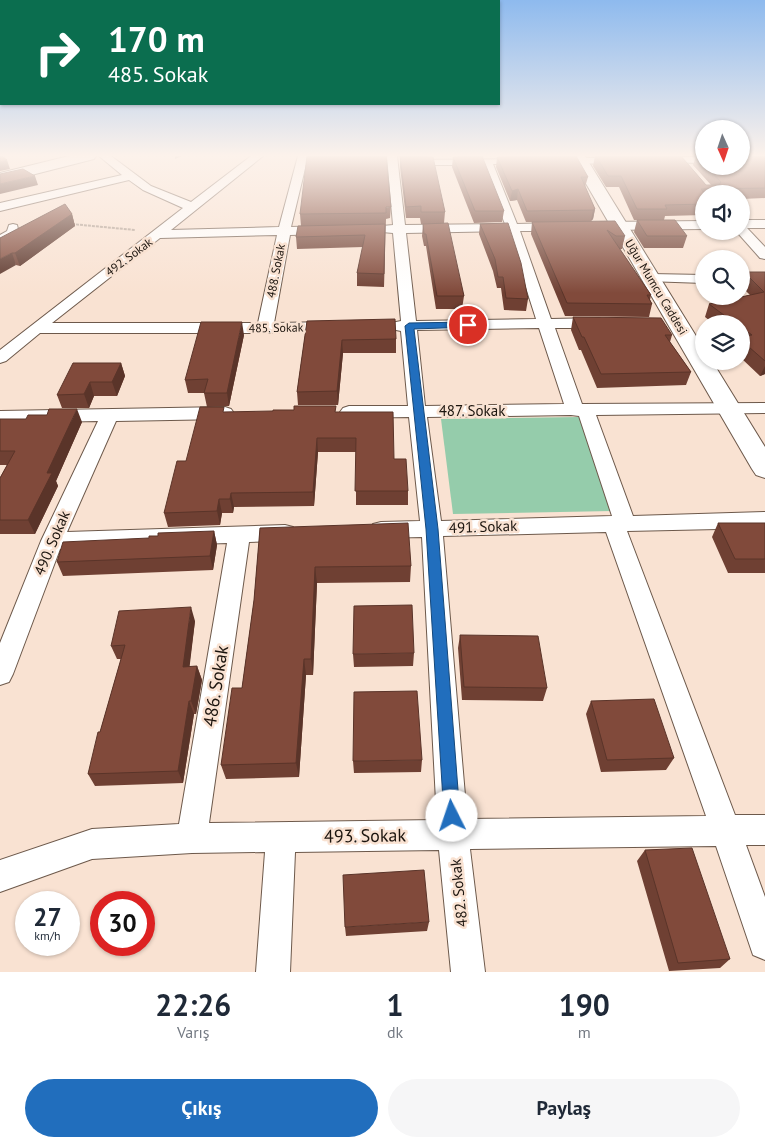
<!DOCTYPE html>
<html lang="tr">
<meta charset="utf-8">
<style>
body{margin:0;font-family:"PT Sans",sans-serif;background:#f6f6f7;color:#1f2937;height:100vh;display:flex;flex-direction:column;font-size:19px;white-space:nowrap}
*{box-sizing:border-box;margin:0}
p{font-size:16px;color:#747a83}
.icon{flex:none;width:28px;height:28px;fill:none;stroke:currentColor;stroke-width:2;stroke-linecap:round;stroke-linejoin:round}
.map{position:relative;height:972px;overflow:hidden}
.sheet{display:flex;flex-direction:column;background:#fff;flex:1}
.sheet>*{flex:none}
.guide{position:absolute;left:0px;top:0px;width:500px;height:105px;box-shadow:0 1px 4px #0004;background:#0b6e4f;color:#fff;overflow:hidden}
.needle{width:32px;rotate:177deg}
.buttons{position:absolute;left:695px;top:120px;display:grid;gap:10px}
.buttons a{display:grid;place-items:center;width:55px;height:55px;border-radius:50%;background:#fff;box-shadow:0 1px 4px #0004;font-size:25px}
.speed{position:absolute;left:15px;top:891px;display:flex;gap:10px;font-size:25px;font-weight:700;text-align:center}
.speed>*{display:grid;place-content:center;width:65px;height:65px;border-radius:50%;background:#fff;box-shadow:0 1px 4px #0004;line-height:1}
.speed small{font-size:12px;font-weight:400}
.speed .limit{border:8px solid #d22;background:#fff;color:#111}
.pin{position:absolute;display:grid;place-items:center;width:42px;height:42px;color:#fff;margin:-21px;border:2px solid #fff;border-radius:50%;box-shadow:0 1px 5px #0007}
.me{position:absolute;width:55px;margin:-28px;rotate:356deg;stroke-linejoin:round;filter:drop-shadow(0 0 4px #0008)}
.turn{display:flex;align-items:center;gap:18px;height:105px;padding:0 25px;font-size:22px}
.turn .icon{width:65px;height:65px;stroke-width:2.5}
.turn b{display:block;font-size:35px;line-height:42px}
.eta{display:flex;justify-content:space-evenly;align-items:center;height:85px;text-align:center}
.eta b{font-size:30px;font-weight:700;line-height:35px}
.action{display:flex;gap:10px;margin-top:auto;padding:10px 25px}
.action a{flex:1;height:58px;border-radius:30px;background:#216ebd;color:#fff;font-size:20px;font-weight:700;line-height:58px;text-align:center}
.action a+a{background:#f6f6f7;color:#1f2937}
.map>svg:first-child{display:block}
.green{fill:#95ccab}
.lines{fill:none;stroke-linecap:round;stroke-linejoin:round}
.street-casing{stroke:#6d594b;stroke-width:2}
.secondary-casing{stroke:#6d594b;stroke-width:2}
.path{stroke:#ae9d90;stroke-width:2;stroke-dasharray:3 1;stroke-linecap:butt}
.street{fill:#fff;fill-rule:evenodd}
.secondary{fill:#fff;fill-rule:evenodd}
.wall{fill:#6f4033}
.shaded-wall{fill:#5a3429}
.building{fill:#814a3b;stroke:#5a3429}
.route{fill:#216ebd;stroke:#15487b}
.labels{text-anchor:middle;stroke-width:5;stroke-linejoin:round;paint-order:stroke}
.far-street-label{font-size:12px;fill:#1b140e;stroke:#f9e2d2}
.street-label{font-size:15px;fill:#1b140e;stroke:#f9e2d2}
.near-street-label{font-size:18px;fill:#1b140e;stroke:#f9e2d2}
</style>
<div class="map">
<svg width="765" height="972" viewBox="0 0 765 972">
<rect width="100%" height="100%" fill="#f9e2d2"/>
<path class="green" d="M579 417 612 511 453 514 441 419Z"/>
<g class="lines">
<g class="street-casing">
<path id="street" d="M99 156H111L151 186 191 202 251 156H263L171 230 279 227 298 156H308L291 227 322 226 328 230 322 234 290 235 274 323 332 322 337 324 340 327 337 330 265 333H40L6 361 0 363V350L183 208 143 190 129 180 0 211V203L122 175ZM277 235 258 323H52L160 238Z
M387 156H397L405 225 505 224 482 165H406L402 164 401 162 402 160 528 159 529 161 528 163 524 164H493L517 224 557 223 563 227 557 231H520L551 319 599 318 604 320 607 323 604 326 599 328H555L582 404 765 403V413L596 415 633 516 765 512V528L627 531 735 815H765V845H746L765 897V960L753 955 716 846 470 849 485 972H451L439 850 295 852 290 972H256L265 852 192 853 92 859 0 892V860L92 829 179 824 227 543 60 549 13 674 9 682 0 685V643L41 541 98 421 0 423V411L225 407 231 409 234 413 231 417 225 419 116 421 67 532 285 525 293 527 296 533 293 539 285 541 249 542 209 823 437 820 422 537 381 538 373 536 370 530 373 524 381 522 420 521 409 417 349 418 343 416 340 412 343 408 349 406H408L401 331 391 329 388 326 391 323 401 321 393 233 382 232 380 229 382 226 393 225ZM508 231 536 319 416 321 406 233ZM539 328 564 404 425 406 417 330ZM571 415 579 416 612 516 441 521 427 417ZM606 532 706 816 467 819 443 536Z
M658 157H704V163L654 162 653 160 654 158Z
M561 158H622L627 161 622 164 557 163 556 161 557 159Z
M741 220H765V228H747L765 247V259L760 258 736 231H741Z
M704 221V229L601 230 595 226 601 222Z
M13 224 17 225 19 233 0 245V235L7 231 9 225Z
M651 274 704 275V283L646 281 644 278Z"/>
</g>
<g class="secondary-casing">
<path id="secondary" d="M69 156H96L94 159 0 183V173Z
M570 156H585L704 349V361H712L765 447V478L756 475 752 469Z"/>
</g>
<path class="path" d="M72 224 135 230"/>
<use href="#street" class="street"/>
<use href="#secondary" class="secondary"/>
</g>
<path class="wall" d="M400 156 445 212 444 223 464 296 462 309H436L426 246H424L422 236 423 224H421L420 218H406L400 167Z
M595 156H681L706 185H711L693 165 696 156H704V166H741L765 156V198L741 199V194H704V215L665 216 664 220H634L619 187H606L593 166Z
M453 157 504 211 502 222 474 223 452 167Z
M497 157 588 177 585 187 595 209 593 219 591 221 625 236 622 249H620L651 295 650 300 652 304 649 317 565 316 531 234 532 222H526L517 200 510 201 496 167Z
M391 207 390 218 386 219 384 287 357 286V273L363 247 297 249 296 237 301 226 300 214Z
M72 214 75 226 20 266 16 265 0 238Z
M637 220 687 236 683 248H644L634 232Z
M480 224 528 299 526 311 504 310 501 288H497L493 271 479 234Z
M744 272H765V374L760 376 741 358V324H714L705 317 709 304 750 295 741 286V281Z
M573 317 672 335 670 342 691 372 686 385 597 388 581 350H579L571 330Z
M307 321 396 339V353H343L338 405H298L297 392Z
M244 335 229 406 207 407 204 393H188L185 380Z
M121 363 125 376 117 396H94L89 408H62L57 395Z
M224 412H336L394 459 408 491V505H356V452H318L314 506 234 507 233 513H222L220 525 168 527 164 513 186 461Z
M0 419 82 422 56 481 58 486 35 534H0V478L7 465H0Z
M718 523H765V573H728L712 537Z
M260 528 411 566 410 582 317 583 313 675H306L299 777 226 779 221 765 242 688 254 600Z
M214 531 217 545 213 570 63 576 57 562 149 538Z
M195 621 189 667 197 666 202 680 196 714H194L183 783 95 786 88 774 121 659H117L111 646Z
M460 635 547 688 543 701 462 700 458 648Z
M414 653 413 666 354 667 353 654Z
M591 701 674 758 666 770 601 772 586 714Z
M422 760 421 772 354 773 353 761Z
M645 850 730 959 720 968 669 971 637 861Z
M429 922 427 931 346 936 345 927Z"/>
<path class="shaded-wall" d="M175 156H182L175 159Z
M7 160 10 169 0 171V162Z
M35 176 38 185 0 194V184Z
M518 189 517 200 510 201 512 191Z
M595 209 593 219 591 221 593 210Z
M72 214 75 226 20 266 15 253Z
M12 253 16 265 0 274V259Z
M242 322 244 335 229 406 227 393Z
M342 340 343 353 338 405 337 391Z
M121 363 125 376 117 396 112 382Z
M765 366V374L760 376Z
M90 382 94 396 89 408 84 394Z
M77 409 82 422 56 481 58 486 35 534 28 520 47 473Z
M317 438 318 452 314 506 313 492Z
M231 493 234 507 233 513 230 499Z
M219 499 222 513 220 525 217 511Z
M214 531 217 545 213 570 210 556Z
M315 567 317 583 313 675 311 659Z
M191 607 195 621 188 680 183 667Z
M304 659 306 675 299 777 296 763Z
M197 666 202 680 196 714 191 701Z
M189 701 194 714 183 783 178 771Z"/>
<path class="building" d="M0 156H2L7 160 0 162Z
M307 156H386L391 207H386V213L300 214Z
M400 156 433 157 445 212H421V206L406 207Z
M482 156 504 211H475L453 157Z
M576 156 588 177H581L595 209 593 210 527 211 518 189 512 191 497 157Z
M596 156H681L706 185H719L721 182 706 166H741V156H765V188L701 189 705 194H704V204L665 205 667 209H637L621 176H608Z
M698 156H704V163Z
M23 169 35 176 0 184V174Z
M65 204 72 214 15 253H12L0 259V238Z
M637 220H675L687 236H647Z
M615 221 625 236H616L607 230 651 295H647L652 304 567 303 532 222Z
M448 223 464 296H437L426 234H424L423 224Z
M508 223 521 263 528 299 506 298 503 277H498L495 259 480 224Z
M385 224 384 274 357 273 365 235 296 237 298 226Z
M744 272H765V361L741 340V336L752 335 741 327V324H736L709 304 764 292Z
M573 317 661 318 672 335H665L691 372 601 374 584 337H582Z
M395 319 396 339 342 340 337 391 297 392 307 321Z
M201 322H242L227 393H204L208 379 185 380Z
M73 363H121L112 382H90L84 394 57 395Z
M294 406H336L335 412H393L394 459H406L408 491H355L356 438H317L313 492 231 493 230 499H219L217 511 164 513 177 461H186L200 407H224L223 412 273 411V410H294Z
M49 409H77L47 473H52L28 520H0V478L15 451H0V419H26L28 415H47Z
M408 523 411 566 315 567 311 659H304L296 763 221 765 232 688H242L254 600 260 528Z
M718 523H765V559H735Z
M214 531 210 556 57 562 63 542 149 538V536H158V533Z
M412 605 414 653 353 654 354 606Z
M191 607 183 667 197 666 191 701H189L178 771 88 774 98 732H100L125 645 111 646 119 611Z
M460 635 538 636 547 688 464 687Z
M417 691 422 760 353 761 354 692Z
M654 699 674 758 607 760 591 701Z
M692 848 730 959 678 963 645 850Z
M424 870 429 922 345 927 343 875Z"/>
<linearGradient id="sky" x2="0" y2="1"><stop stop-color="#8ebaee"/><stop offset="0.53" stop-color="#fcf2eb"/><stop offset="1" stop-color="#fcf2eb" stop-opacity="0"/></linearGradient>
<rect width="765" height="293" fill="url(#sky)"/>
<path class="route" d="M468 322 472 325 471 327 414 329 438 529 460 816 458 822 452 825 446 822 444 816 426 529 405 326 409 323Z"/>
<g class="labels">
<g class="far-street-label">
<text transform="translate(129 257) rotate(-37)" y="4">492. Sokak</text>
<text transform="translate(276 271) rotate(-79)" y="4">488. Sokak</text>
<text transform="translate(656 287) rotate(59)" y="4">Uğur Mumcu Caddesi</text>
<text transform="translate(276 328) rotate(-1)" y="4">485. Sokak</text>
</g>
<g class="street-label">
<text x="472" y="416">487. Sokak</text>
<text transform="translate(483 527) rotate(-2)" y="5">491. Sokak</text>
<text transform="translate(52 543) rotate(-67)" y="5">490. Sokak</text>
<text transform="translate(459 893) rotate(-96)" y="5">482. Sokak</text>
</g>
<g class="near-street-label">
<text transform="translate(216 686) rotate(-81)" y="6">486. Sokak</text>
<text transform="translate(365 836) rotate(-1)" y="6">493. Sokak</text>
</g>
</g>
</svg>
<div class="buttons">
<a><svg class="needle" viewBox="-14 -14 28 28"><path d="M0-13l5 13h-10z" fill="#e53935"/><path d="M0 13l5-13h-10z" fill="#747a83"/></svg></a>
<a><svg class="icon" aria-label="sound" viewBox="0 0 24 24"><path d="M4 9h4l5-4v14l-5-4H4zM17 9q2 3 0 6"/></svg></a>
<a><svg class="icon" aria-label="search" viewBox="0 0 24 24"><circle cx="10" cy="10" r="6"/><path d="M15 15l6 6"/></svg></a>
<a><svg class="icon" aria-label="layers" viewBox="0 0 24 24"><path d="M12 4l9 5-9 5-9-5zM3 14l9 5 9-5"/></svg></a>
</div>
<div class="speed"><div>27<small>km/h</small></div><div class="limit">30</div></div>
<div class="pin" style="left:468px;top:325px;background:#d93025"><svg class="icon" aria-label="arrive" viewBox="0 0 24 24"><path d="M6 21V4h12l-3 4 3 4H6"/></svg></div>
<svg class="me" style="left:452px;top:816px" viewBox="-20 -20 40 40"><circle r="19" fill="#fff"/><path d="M0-13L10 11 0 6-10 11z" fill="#216ebd"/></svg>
<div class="guide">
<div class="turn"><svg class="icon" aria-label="right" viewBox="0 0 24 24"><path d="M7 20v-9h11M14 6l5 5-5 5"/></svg><div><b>170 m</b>485. Sokak</div></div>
</div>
</div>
<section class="sheet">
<div class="eta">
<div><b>22:26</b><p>Varış</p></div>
<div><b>1</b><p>dk</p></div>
<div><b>190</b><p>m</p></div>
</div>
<div class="action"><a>Çıkış</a><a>Paylaş</a></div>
</section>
